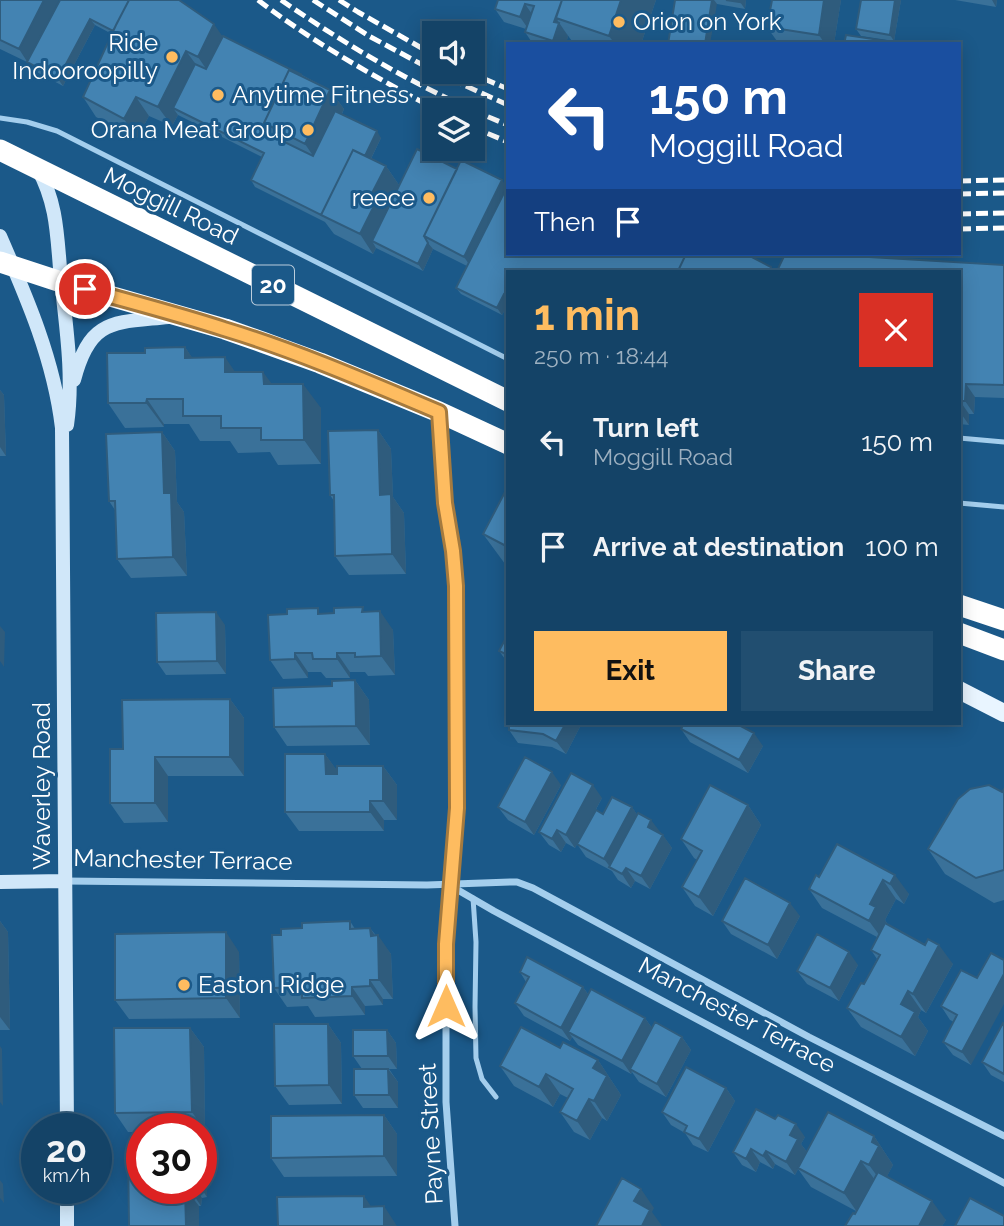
<!DOCTYPE html>
<meta charset="utf-8">
<style>
body{margin:0;font-family:Raleway,sans-serif;background:#214e70;color:#f1f3f6;height:100vh;display:flex;flex-direction:column;font-size:26px;white-space:nowrap}
*{box-sizing:border-box;margin:0}
p{font-size:23px;color:#9db0c0}
.icon{flex:none;width:38px;height:38px;fill:none;stroke:currentColor;stroke-width:2;stroke-linecap:round;stroke-linejoin:round}
.map{position:relative;flex:1;overflow:hidden}
.panel{position:absolute;left:506px;top:270px;width:455px;height:455px;display:flex;flex-direction:column;background:#144367;border-radius:0px;box-shadow:0 4px 18px #0003,0 0 0 2px #335c7b}
.panel>*{flex:none}
.banner{position:absolute;left:506px;top:42px;width:455px;height:214px;border-radius:0px;box-shadow:0 4px 18px #0003,0 0 0 2px #335c7b;background:#1a4fa0;color:#fff;overflow:hidden}
.tools{position:absolute;left:422px;top:21px;display:grid;gap:14px}
.tools a{display:grid;place-items:center;width:63px;height:63px;border-radius:0px;background:#144367;box-shadow:0 4px 18px #0003,0 0 0 2px #335c7b;font-size:35px}
.speed{position:absolute;left:21px;top:1113px;display:flex;gap:14px;font-size:35px;font-weight:700;text-align:center}
.speed>*{display:grid;place-content:center;width:91px;height:91px;border-radius:50%;background:#144367;box-shadow:0 4px 18px #0003,0 0 0 2px #335c7b;line-height:1}
.speed small{font-size:18px;font-weight:400}
.speed .limit{border:10px solid #d22;background:#fff;color:#111}
.pin{position:absolute;display:grid;place-items:center;width:60px;height:60px;color:#fff;margin:-30px;border:4px solid #fff;border-radius:50%;box-shadow:0 2px 7px #0007}
.me{position:absolute;width:77px;margin:-38px;rotate:0deg;stroke-linejoin:round;filter:drop-shadow(0 0 5px #0008)}
.turn{display:flex;align-items:center;gap:24px;height:147px;padding:0 28px;font-size:32px}
.turn .icon{width:91px;height:91px;stroke-width:2.5}
.turn b{display:block;font-size:49px;line-height:60px}
.then{display:flex;align-items:center;height:66px;padding:0 28px;background:#0003;gap:14px;font-size:26px}
.round{display:grid;place-items:center;flex:none;width:74px;height:74px;border-radius:0px;background:#214e70}
.head{display:flex;align-items:center;justify-content:space-between;height:119px;padding:0 28px}
h1{font-size:42px;font-weight:700;line-height:52px;color:#febc60}
.action{display:flex;gap:14px;margin-top:auto;padding:14px 28px}
.action a{flex:1;height:80px;border-radius:0px;background:#febc60;color:#111;font-size:28px;font-weight:700;line-height:80px;text-align:center}
.action a+a{background:#214e70;color:#f1f3f6}
ul{padding:0;list-style:none}
li{display:flex;align-items:center;gap:21px;height:105px;padding:0 28px}
li div{flex:1}
li b{display:block;font-size:26px}
li em{font-style:normal}
.map>svg:first-child{display:block}
.lines{fill:none;stroke-linecap:round;stroke-linejoin:round}
.lane{stroke:#a4ceed;stroke-width:5}
.street{stroke:#a4ceed;stroke-width:7}
.secondary{stroke:#d0e7f9;stroke-width:14}
.primary{stroke:#e9f5ff;stroke-width:18}
.highway{stroke:#fff;stroke-width:21}
.rail{stroke:#fff;stroke-width:5;stroke-dasharray:12 5;stroke-linecap:butt}
.wall{fill:#3a7199}
.shaded-wall{fill:#2f5c7d}
.building{fill:#4383b2;stroke:#2f5c7d;stroke-width:2}
.route-casing{stroke:#a57a3e;stroke-width:18}
.route{stroke:#febc60;stroke-width:12}
.poi-dot{fill:#febc60;stroke:#1b5989;stroke-width:2.5}
.labels{text-anchor:middle;stroke-width:6;stroke-linejoin:round;paint-order:stroke}
.shield{fill:#1b5989;stroke:#bbcddc;stroke-width:2}
.shield-label{font-size:23px;font-weight:bold;fill:#fff}
.poi-label{font-size:24px;fill:#fff;stroke:#1b5989;text-anchor:start}
.street-label{font-size:24px;fill:#fff;stroke:#1b5989}
</style>
<div class="map">
<svg width="1004" height="1226" viewBox="0 0 1004 1226">
<rect width="100%" height="100%" fill="#1b5989"/>
<g class="lines">
<path class="lane" d="M0 118 27 122 57 131 508 359
M959 438 1004 442
M959 503 1004 507
M473 898 476 942 475 1007 476 1058 482 1079 496 1097"/>
<path class="street" d="M439 416 445 503 453 551 456 586 457 808 446 954V1102L455 1226
M65 881 427 885 510 882H517L533 888 809 1037 1004 1136
M451 886 494 911 1004 1183"/>
<path class="secondary" d="M38 169C58 205 57 239 61 279 66 327 74 376 67 425
M0 236C27 298 54 360 62 428L67 1129
M74 380C90 318 113 323 168 317
M0 882 65 881
M67 1188V1226"/>
<path class="primary" d="M959 690 1004 713"/>
<path class="highway" d="M0 150 508 401
M0 262 61 282 225 329 262 342 320 363 439 412 508 444
M959 605 1004 620
M959 633 1004 650"/>
<path class="rail" d="M258 0C314 43 375 77 437 110
M281 0C352 49 427 93 508 125
M313 0 369 36 434 71
M339 0 358 12 434 55
M435 72 508 105
M468 72 508 89
M472 127 508 142
M959 181 1004 180
M959 194 1004 193
M959 214 1004 213
M959 229 1004 228"/>
</g>
<path class="wall" d="M0 0 223 36 302 75 330 90 344 109 342 114 381 138 371 159 386 166 399 185 508 254 771 267 775 271H508V304L502 315 461 294 456 288 467 266 433 249 423 271 376 248 373 254 334 234 325 222 255 187 251 180 262 157 178 115 172 126 149 116 137 138 96 117 83 97 112 34 95 25 63 86 31 69 27 62 0 49Z
M498 0H656L641 44H574L564 30 568 36 566 44H533L525 32 526 29 504 22 495 9Z
M675 0H746L745 9 717 4Z
M772 0H841L834 44H779L767 27Z
M901 0 894 41 861 36 856 29Z
M955 0H997L996 7Z
M1004 265V398L975 397 974 414H969V425L959 424V271Z
M185 347 192 358 272 384 321 408V464L278 465 270 452 238 453 230 441H200L189 424H164V427L125 428 108 403 145 353Z
M0 390 4 395 6 456H0Z
M378 430 391 449 393 497 404 513 406 574 349 575 335 556 334 501 330 495Z
M162 432 175 451 177 502 184 512 187 576 131 578 117 559 115 510 109 501Z
M508 493V568L483 534Z
M366 612 393 630 395 675 368 676 365 672H350V678H326L321 672H308V678L283 679 270 660 287 614Z
M225 625 226 674 166 675 157 662Z
M508 634V663L499 651Z
M355 680 369 700 370 745 287 746 274 727Z
M230 699 244 718V776H168V822L124 823 110 803 123 749Z
M509 723H582L566 754 552 747 518 743 509 730Z
M681 729 763 746 748 773 690 742Z
M325 754 337 771 383 766 397 785V820H384V831H299L285 812Z
M561 785 534 835 508 820 498 807Z
M1004 789V900L994 903 945 874 928 849 1002 792Z
M602 798 580 840 603 814 632 807 637 815 661 833 672 848 650 889 635 881 631 888 618 880 612 871 586 857 577 844 575 848 566 843 561 852 549 845 539 832Z
M748 805 761 825 713 916 695 906 682 887 697 860 694 858 681 839Z
M837 844 909 894 904 904 896 899 885 920 889 926 953 964 926 1013 921 1010 918 1017 928 1031 915 1056 861 1027 847 1008 864 984 877 959 871 950 877 937 822 908 809 889 819 877Z
M800 916 777 959 731 934 722 921Z
M0 921 8 932 10 1030H0Z
M350 921 355 929 370 928 391 954 393 999H383V1005L365 1006V1015L315 1017 308 1006 287 1007 274 988 281 935 302 928Z
M239 952 240 1018 129 1019 115 1000Z
M858 965 839 1001 807 984 797 971Z
M520 972 583 987 588 994 645 1018 652 1028 682 1037 691 1050 666 1097 639 1082 632 1072 631 1074 578 1045 572 1037 570 1041 524 1016 515 1003 526 982Z
M977 978 971 1065 953 1055 943 1042 954 1022 950 1020 941 1006Z
M328 1024 341 1043 342 1104 289 1105 275 1086Z
M1004 1024V1082L991 1075 982 1062Z
M190 1028 204 1047 205 1131H201V1129H142V1132H128L115 1113Z
M387 1030 396 1043 397 1069H389L398 1082V1108H363L354 1095 362 1069 353 1056Z
M560 1048 598 1060 621 1095 607 1121 602 1118 590 1140 574 1132 560 1112 568 1098 560 1094 553 1107 514 1086 500 1066Z
M726 1088 735 1101 708 1152 693 1145 685 1133 671 1125 662 1112Z
M384 1115 397 1134V1176L284 1177 271 1158Z
M874 1136 893 1165 887 1176 946 1220 942 1226H845L856 1211 811 1187 798 1169 795 1175 775 1164 773 1169 760 1162 756 1172 742 1165 733 1152 805 1137 801 1144 807 1152Z
M207 1168V1197L202 1198 201 1206H199V1226H129L142 1188H201Z"/>
<path class="shaded-wall" d="M44 0H59L28 63 19 49Z
M621 0H656L641 44H615L609 36Z
M712 0H714L717 4 710 44H705Z
M740 0H746L745 9 740 2Z
M824 0H841L834 44H825L819 35Z
M895 0H901L894 41 890 35Z
M992 0H997L996 7Z
M525 4 534 17 529 30 520 17Z
M560 4 556 18 568 36 566 44H555L553 41 554 22Z
M90 19 95 25 63 86 58 79Z
M214 24 227 43 211 76 198 57Z
M186 51 200 70 173 108 178 115 172 126 158 107Z
M330 90 344 109 318 163 305 144Z
M136 97 149 116 137 138 124 119Z
M377 131 381 138 339 224 333 221Z
M386 166 399 185 372 241 376 248 373 254 360 234 371 195Z
M502 180 508 188 473 270 464 257Z
M428 243 433 249 423 271 418 264Z
M504 294 508 299V304L502 315 497 308Z
M185 347 202 372 185 358Z
M225 357 242 382 225 372Z
M263 372 281 396 264 384Z
M303 384 321 408V464L304 440Z
M966 384 975 397 974 414 965 401Z
M0 390 4 395 6 456 0 447Z
M147 399 164 424V427L146 403Z
M960 401 969 414V425L960 412Z
M378 430 391 449 393 497 404 513 406 574 392 554 380 495Z
M162 432 175 451 177 502 184 512 187 576 173 557 164 493Z
M380 611 393 630 395 675 381 656Z
M216 612 225 625 226 674 217 661Z
M0 626 5 632 4 667 0 661Z
M295 653 308 672V678L295 659Z
M337 653 350 672V678L337 659Z
M355 680 369 700 370 745 356 726Z
M230 699 244 718V776L230 757Z
M566 723H582L566 754 556 741Z
M754 733 763 746 748 773 739 760Z
M325 754 339 773V793L326 774Z
M155 757 168 776V822L155 803Z
M383 766 397 785V820L383 801Z
M552 772 561 785 534 835 525 822Z
M593 785 602 798 575 848 566 835Z
M370 801 384 820V831L370 812Z
M748 805 761 825 713 916 699 897Z
M632 807 641 820 611 868 604 859Z
M651 820 661 833 657 840 648 827Z
M557 830 566 843 561 852 552 839Z
M663 835 672 848 650 889 641 876Z
M626 868 635 881 631 888 622 874Z
M895 875 909 894 904 904 890 884Z
M883 880 896 899 885 920 889 927 883 940 869 921 870 904Z
M790 903 800 916 777 959 768 945Z
M0 921 8 932 10 1030 0 1017Z
M370 928 378 940V935L391 954 393 999 379 980Z
M226 932 239 952 240 1018 226 998Z
M939 945 953 964 926 1013 913 994Z
M849 952 858 965 839 1001 830 988Z
M1004 974V1004L971 1065 962 1052Z
M370 980 383 999V1005L370 986Z
M352 987 365 1006V1015L352 996Z
M583 987 592 1000 568 1032 572 1037 570 1041 561 1028Z
M908 991 921 1010 918 1017 928 1031 915 1056 901 1037V1004Z
M645 1018 654 1031 630 1069 632 1072 631 1074 622 1061Z
M328 1024 341 1043 342 1104 329 1085Z
M190 1028 204 1047 205 1131 192 1112Z
M387 1030 396 1043 397 1069 388 1056Z
M682 1037 691 1050 666 1097 657 1084Z
M0 1046 2 1049 3 1106 0 1102Z
M598 1060 621 1095 607 1121 594 1101 593 1068Z
M388 1069 398 1082V1108L389 1095Z
M546 1074 560 1094 553 1107 539 1087Z
M726 1088 735 1101 708 1152 699 1139Z
M589 1099 602 1118 590 1140 577 1121Z
M384 1115 397 1134V1176L384 1156Z
M796 1124 805 1137 801 1144 807 1152 795 1175 786 1162 790 1135Z
M874 1136 893 1165 883 1184 869 1165 872 1142Z
M751 1149 760 1162 756 1172 746 1159Z
M766 1151 775 1164 773 1169 763 1156Z
M201 1160 207 1168V1197L201 1188Z
M861 1161 875 1180 857 1212 844 1193Z
M0 1180 3 1184 4 1203 0 1198Z
M185 1188 199 1206V1226H186Z
M189 1188H195L202 1198 201 1206Z
M641 1189 654 1208 652 1212 662 1226H642L634 1201Z
M364 1196 377 1215 364 1207Z
M932 1201 946 1220 942 1226H919Z
M384 1206 397 1226H384Z"/>
<path class="building" d="M0 0H44L19 49 0 40Z
M60 0H129L113 31 90 19 58 79 27 62Z
M129 0H179L214 24 198 57 186 51 158 107 136 97 124 119 83 97 116 25Z
M498 0H562L554 22 559 23 553 41 525 32 534 6 525 4 520 17 495 9Z
M562 0H621L609 36 556 18Z
M675 0H712L705 44H668Z
M726 0H740V2Z
M772 0H824L819 35 767 27Z
M861 0H895L890 35 856 29Z
M846 35 900 43V44H844Z
M223 36 302 75 289 70 264 123 272 136 313 156 335 111 377 131 365 156 353 150 321 215 251 180 264 153 173 108 195 64 206 69Z
M289 70 330 90 305 144 264 123Z
M417 149 457 169 424 236 428 243 418 264 372 241Z
M353 150 386 166 371 195 378 198 360 234 321 215Z
M461 160 502 180 464 257 424 236Z
M507 187H508V254H686L678 271H508V296L504 294 497 308 456 288Z
M686 254H746L771 267 769 271H678Z
M785 254H819L1004 265V385L966 384 965 401H960L959 412V271H777Z
M185 347V358L225 357V372H263L264 384H303L304 440H261V428H221V416H183V399H147L146 403H108L107 353H145V348Z
M378 430 380 495 391 494 392 554 335 556 334 495H330L328 431Z
M162 432 164 493H171L173 557 117 559 115 501H109L106 434Z
M505 492 508 493V547L483 534Z
M363 607 362 612 380 611 381 656 355 657V653H337V659H313L312 653H295V659L270 660 268 615 287 614V609L318 608V614L334 613V608Z
M216 612 217 661 157 662 156 613Z
M508 634V655L499 651Z
M355 680 356 726 274 727 273 688 332 686V681Z
M230 699V757H155V803H110V749H123L122 700Z
M509 723H566L556 741 543 734 509 730Z
M684 723H735L754 733 739 760 681 729Z
M285 754H325L326 774H337V766H383V801H370V812H285Z
M525 757 552 772 525 822 498 807Z
M571 773 593 785 566 835 557 830 552 839 539 832Z
M710 785 748 805 699 897 682 887 702 851 681 839Z
M989 785 1002 792 1004 789V870L976 878 928 849 958 799 970 789Z
M612 797 632 807 604 859 577 844 596 810 603 814Z
M638 813 651 820 648 827 663 835 641 876 626 868 622 874 609 867Z
M837 844 895 875 890 884 883 880 870 904 876 907 869 921 809 889 816 875 819 877Z
M745 878 790 903 768 945 722 921Z
M350 921V929L370 928 371 936 378 935 379 980H370V986L352 987V996L302 998V987L274 988 272 935H281V929L302 928V923Z
M885 923 925 945 928 939 939 945 913 994 908 991 901 1004 915 1012 901 1037 847 1008 861 983 864 984 880 955 871 950Z
M226 932V998L115 1000V934Z
M817 934 849 952 830 988 797 971Z
M991 953 1004 960V974L962 1052 943 1042 957 1015 941 1006 961 970 977 978Z
M527 957 583 987 561 1028 515 1003 529 977 520 972Z
M591 989 645 1018 622 1061 568 1032Z
M655 1022 682 1037 657 1084 630 1069Z
M1003 1023 1004 1024V1074L982 1062Z
M274 1024H328L329 1085 275 1086Z
M521 1027 560 1048 563 1042 598 1060 593 1068 607 1076 594 1101 589 1099 577 1121 560 1112 573 1089 546 1074 539 1087 500 1066Z
M114 1028H190L192 1112 115 1113Z
M353 1030H387L388 1056H353Z
M686 1067 726 1088 699 1139 684 1132 687 1126 662 1112Z
M354 1069H388L389 1095H354Z
M756 1109 775 1119 778 1115 796 1124 790 1135 798 1139 786 1162 766 1151 763 1156 751 1149 746 1159 733 1152Z
M828 1112 874 1136 872 1142 879 1146 869 1165 861 1161 844 1193 798 1168Z
M384 1115V1156L271 1158V1116Z
M128 1149H142V1188H185L186 1226H129Z
M878 1172 932 1201 919 1226H845L853 1213 855 1214Z
M622 1178 641 1189 634 1201 650 1210 642 1226H596Z
M364 1196V1207L384 1206V1226H278L277 1197Z
M970 1198 1004 1216V1226H955Z"/>
<g class="lines">
<g class="route-casing">
<path id="route" d="M85 289C131 302 178 314 224 329 297 351 368 382 439 412L445 503 453 551 456 586 457 808 446 944V1006"/>
</g>
<use href="#route" class="route"/>
</g>
<g class="poi-dot">
<circle cx="619" cy="22" r="7"/>
<circle cx="172" cy="57" r="7"/>
<circle cx="218" cy="95" r="7"/>
<circle cx="308" cy="130" r="7"/>
<circle cx="429" cy="198" r="7"/>
<circle cx="184" cy="985" r="7"/>
</g>
<g class="labels">
<rect class="shield" x="252" y="265.5" width="42" height="39" rx="5"/>
<g class="shield-label">
<text x="273" y="293">20</text>
</g>
<g class="poi-label">
<text x="633" y="30">Orion on York</text>
<text x="158" y="51" text-anchor="end">Ride<tspan x="158" dy="28">Indooroopilly</tspan></text>
<text x="232" y="103">Anytime Fitness</text>
<text x="294" y="138" text-anchor="end">Orana Meat Group</text>
<text x="415" y="206" text-anchor="end">reece</text>
<text x="198" y="993">Easton Ridge</text>
</g>
<g class="street-label">
<text transform="translate(171 206) rotate(26)" y="8">Moggill Road</text>
<text transform="translate(42 786) rotate(-90)" y="8">Waverley Road</text>
<text transform="translate(183 860) rotate(1)" y="8">Manchester Terrace</text>
<text transform="translate(737 1015) rotate(28)" y="8">Manchester Terrace</text>
<text transform="translate(431 1134) rotate(-93)" y="8">Payne Street</text>
</g>
</g>
</svg>
<div class="tools">
<a><svg class="icon" aria-label="sound" viewBox="0 0 24 24"><path d="M4 9h4l5-4v14l-5-4H4zM17 9q2 3 0 6"/></svg></a>
<a><svg class="icon" aria-label="layers" viewBox="0 0 24 24"><path d="M12 4l9 5-9 5-9-5zM3 14l9 5 9-5"/></svg></a>
</div>
<div class="speed"><div>20<small>km/h</small></div><div class="limit">30</div></div>
<div class="pin" style="left:85px;top:289px;background:#d93025"><svg class="icon" aria-label="arrive" viewBox="0 0 24 24"><path d="M6 21V4h12l-3 4 3 4H6"/></svg></div>
<svg class="me" style="left:446px;top:1006px" viewBox="-20 -20 40 40"><path d="M0-17L14 15 0 8-14 15z" fill="#febc60" stroke="#fff" stroke-width="4"/></svg>
<div class="banner">
<div class="turn"><svg class="icon" aria-label="left" viewBox="0 0 24 24"><path d="M17 20v-9H6M10 6l-5 5 5 5"/></svg><div><b>150 m</b>Moggill Road</div></div>
<div class="then">Then<svg class="icon" aria-label="arrive" viewBox="0 0 24 24"><path d="M6 21V4h12l-3 4 3 4H6"/></svg></div>
</div>
<section class="panel">
<div class="head"><div><h1>1 min</h1><p>250 m · 18:44</p></div><a class="round" style="background:#d93025;color:#fff"><svg class="icon" aria-label="close" viewBox="0 0 24 24"><path d="M6 6l12 12M18 6L6 18"/></svg></a></div>
<ul>
<li><svg class="icon" aria-label="left" viewBox="0 0 24 24"><path d="M17 20v-9H6M10 6l-5 5 5 5"/></svg><div><b>Turn left</b><p>Moggill Road</p></div><em>150 m</em></li>
<li><svg class="icon" aria-label="arrive" viewBox="0 0 24 24"><path d="M6 21V4h12l-3 4 3 4H6"/></svg><div><b>Arrive at destination</b></div><em>100 m</em></li>
</ul>
<div class="action"><a>Exit</a><a>Share</a></div>
</section>
</div>
